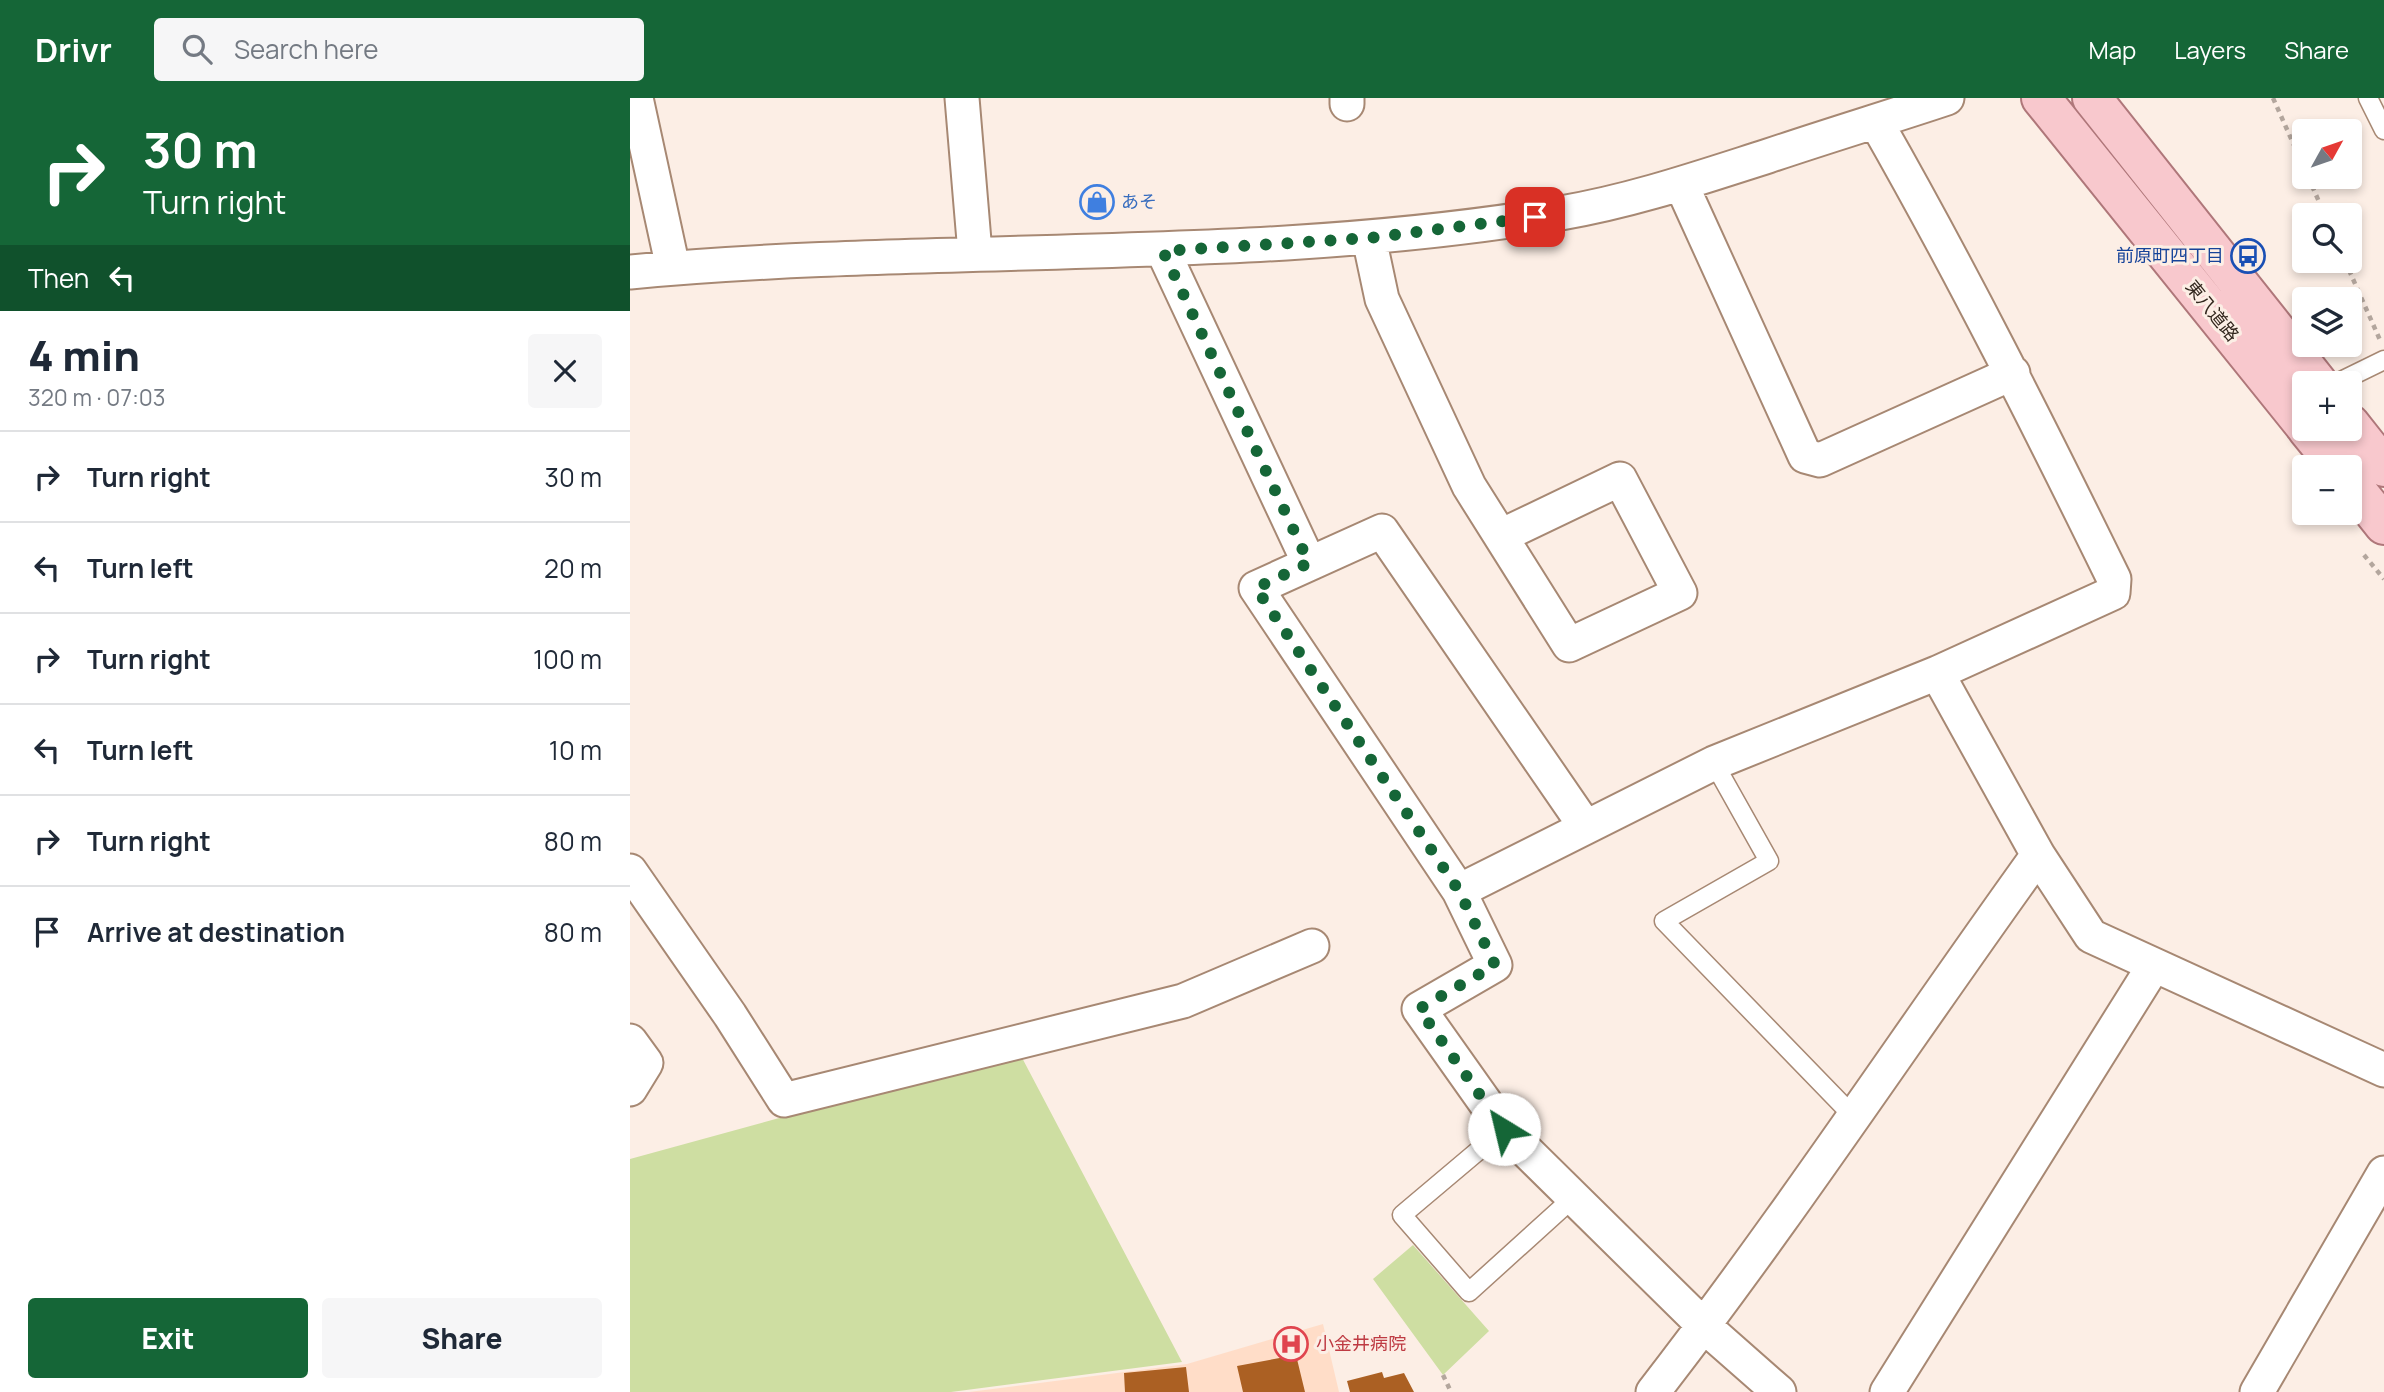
<!DOCTYPE html>
<meta charset="utf-8">
<style>
body{margin:0;font-family:Manrope,"Noto Sans JP",sans-serif;background:#f6f6f7;color:#1f2937;height:100vh;display:flex;flex-direction:column;font-size:26px;white-space:nowrap}
*{box-sizing:border-box;margin:0}
p{font-size:23px;color:#747a83}
.icon{flex:none;width:38px;height:38px;fill:none;stroke:currentColor;stroke-width:2;stroke-linecap:round;stroke-linejoin:round}
.map{position:relative;flex:1;overflow:hidden}
.side{display:flex;flex-direction:column;background:#fff;width:630px}
.side>*{flex:none}
.top-card{background:#156637;color:#fff;overflow:hidden}
.needle{width:46px;rotate:50deg}
.fabs{position:absolute;left:1662px;top:21px;display:grid;gap:14px}
.fabs a{display:grid;place-items:center;width:70px;height:70px;border-radius:7px;background:#fff;box-shadow:0 4px 10px #0003;font-size:35px}
.pin{position:absolute;display:grid;place-items:center;width:60px;height:60px;color:#fff;margin:-30px;border-radius:14px;box-shadow:0 4px 10px #0006}
.me{position:absolute;width:77px;margin:-38px;rotate:324deg;stroke-linejoin:round;filter:drop-shadow(0 0 5px #0008)}
.turn{display:flex;align-items:center;gap:24px;height:147px;padding:0 28px;font-size:32px}
.turn .icon{width:91px;height:91px;stroke-width:2.5}
.turn b{display:block;font-size:49px;line-height:60px}
.then{display:flex;align-items:center;height:66px;padding:0 28px;background:#0003;gap:14px;font-size:26px}
.round{display:grid;place-items:center;flex:none;width:74px;height:74px;border-radius:7px;background:#f6f6f7}
.summary{display:flex;align-items:center;justify-content:space-between;height:119px;padding:0 28px}
h1{font-size:42px;font-weight:800;line-height:52px}
.action{display:flex;gap:14px;margin-top:auto;padding:14px 28px}
.action a{flex:1;height:80px;border-radius:7px;background:#156637;color:#fff;font-size:28px;font-weight:800;line-height:80px;text-align:center}
.action a+a{background:#f6f6f7;color:#1f2937}
ul{padding:0;list-style:none}
li{display:flex;align-items:center;gap:21px;height:91px;padding:0 28px;border-top:2px solid #e0e1e3}
li div{flex:1}
li b{display:block;font-size:26px}
li em{font-style:normal}
header{display:flex;align-items:center;gap:42px;box-sizing:border-box;height:98px;padding:0 35px;background:#156637;color:#fff}
header strong{font-size:33px}
nav{display:flex;gap:38px;margin-inline-start:auto;font-size:24px}
.search{width:490px;height:63px;background:#f6f6f7;display:flex;align-items:center;gap:18px;box-sizing:border-box;padding:0 24px;border-radius:7px;color:#747a83;font-size:26px}
main{display:flex;flex:1;min-height:0}
.map>svg:first-child{display:block}
.built{fill:#ffddc8}
.green{fill:#cedea2}
.building{fill:#ab6023}
.lines{fill:none;stroke-linecap:round;stroke-linejoin:round}
.service-casing{stroke:#a78873;stroke-width:21}
.minor-casing{stroke:#a78873;stroke-width:37}
.primary-casing{stroke:#af777a;stroke-width:42}
.path{stroke:#b3a69d;stroke-width:4.5;stroke-dasharray:5 5;stroke-linecap:butt}
.service{stroke:#fff;stroke-width:18}
.minor{stroke:#fff;stroke-width:33}
.primary{stroke:#f8c8cd;stroke-width:38}
.route{stroke:#156637;stroke-width:12;stroke-dasharray:0 21.6}
.labels{text-anchor:middle;stroke-width:6;stroke-linejoin:round;paint-order:stroke}
.shop-label{font-size:18px;fill:#366cbe;stroke:#fceee5;text-anchor:start}
.transit-label{font-size:18px;fill:#164399;stroke:#fceee5;text-anchor:end}
.street-label{font-size:18px;fill:#32261d;stroke:#fceee5}
.health-label{font-size:18px;fill:#be3a42;stroke:#fceee5;text-anchor:start}
</style>
<header>
<strong>Drivr</strong>
<div class="search"><svg class="icon" aria-label="search" viewBox="0 0 24 24"><circle cx="10" cy="10" r="6"/><path d="M15 15l6 6"/></svg>Search here</div>
<nav><a>Map</a><a>Layers</a><a>Share</a></nav>
</header>
<main>
<section class="side">
<div class="top-card">
<div class="turn"><svg class="icon" aria-label="right" viewBox="0 0 24 24"><path d="M7 20v-9h11M14 6l5 5-5 5"/></svg><div><b>30 m</b>Turn right</div></div>
<div class="then">Then<svg class="icon" aria-label="left" viewBox="0 0 24 24"><path d="M17 20v-9H6M10 6l-5 5 5 5"/></svg></div>
</div>
<div class="summary"><div><h1>4 min</h1><p>320 m · 07:03</p></div><a class="round"><svg class="icon" aria-label="close" viewBox="0 0 24 24"><path d="M6 6l12 12M18 6L6 18"/></svg></a></div>
<ul>
<li><svg class="icon" aria-label="right" viewBox="0 0 24 24"><path d="M7 20v-9h11M14 6l5 5-5 5"/></svg><div><b>Turn right</b></div><em>30 m</em></li>
<li><svg class="icon" aria-label="left" viewBox="0 0 24 24"><path d="M17 20v-9H6M10 6l-5 5 5 5"/></svg><div><b>Turn left</b></div><em>20 m</em></li>
<li><svg class="icon" aria-label="right" viewBox="0 0 24 24"><path d="M7 20v-9h11M14 6l5 5-5 5"/></svg><div><b>Turn right</b></div><em>100 m</em></li>
<li><svg class="icon" aria-label="left" viewBox="0 0 24 24"><path d="M17 20v-9H6M10 6l-5 5 5 5"/></svg><div><b>Turn left</b></div><em>10 m</em></li>
<li><svg class="icon" aria-label="right" viewBox="0 0 24 24"><path d="M7 20v-9h11M14 6l5 5-5 5"/></svg><div><b>Turn right</b></div><em>80 m</em></li>
<li><svg class="icon" aria-label="arrive" viewBox="0 0 24 24"><path d="M6 21V4h12l-3 4 3 4H6"/></svg><div><b>Arrive at destination</b></div><em>80 m</em></li>
</ul>
<div class="action"><a>Exit</a><a>Share</a></div>
</section>
<div class="map">
<svg width="1754" height="1294" viewBox="0 0 1754 1294">
<rect width="100%" height="100%" fill="#fceee5"/>
<path class="built" d="M693 1226 709 1294H339L557 1266Z"/>
<path class="green" d="M389 954 552 1264 321 1294H0V1061Z
M783 1147 859 1233 813 1277 743 1181Z"/>
<path class="building" d="M666 1257 675 1294H613L607 1268Z
M556 1269 559 1294H495L494 1275Z
M752 1274 754 1280 774 1275 784 1294H720L717 1283Z"/>
<g class="lines">
<g class="service-casing">
<path id="service" d="M1738 0 1754 32
M1707 285 1754 262
M1084 665 1139 763 1034 823 1225 1020
M874 1031 772 1117 839 1194 944 1099"/>
</g>
<g class="minor-casing">
<path id="minor" d="M6 0 43 170
M332 0 345 155
M717 0V6
M1052 88 1175 358 1190 362 1383 275
M739 140 752 201 839 388 939 547 1050 495 990 381 871 438
M533 153 679 465
M0 174C310 145 623 167 931 115 1002 103 1069 80 1138 58 1197 38 1257 20 1317 0
M1307 575 1408 757 1461 838 1754 972
M955 728 752 433 626 490 829 793 865 867 789 911 874 1031 1074 1228 1149 1294
M0 773 100 917 154 1002 553 903 682 848
M829 793 1084 665 1307 575 1483 495 1484 481C1408 326 1331 173 1246 24
M0 943 16 965 0 991
M1023 1294C1158 1120 1279 936 1408 757
M1257 1294 1523 869
M1627 1294 1754 1075"/>
</g>
<g class="primary-casing">
<path id="primary" d="M1411 0 1675 328
M1462 0 1688 285
M1720 326 1754 369
M1677 331 1708 369
M1720 384 1754 427"/>
</g>
<path class="path" d="M1643 0 1675 72
M1678 79 1695 117
M1715 163 1750 242
M1734 457 1754 481
M813 1277 821 1294"/>
<use href="#service" class="service"/>
<use href="#minor" class="minor"/>
<use href="#primary" class="primary"/>
</g>
<g class="lines">
<path class="route" d="M874 1031 789 911 865 867 829 793 626 490 679 465 533 153 739 140 905 119"/>
</g>
<defs>
<g id="shop-ring" transform="scale(1.75)"><circle r="9.5" fill="#fceee5" stroke="#3f7fe0" stroke-width="1.5"/><path d="M-5-2.5h2.3a2.7 3.5 0 0 1 5.4 0H5L5.5 6h-11ZM-1.5-2.5h3a1.5 2.3 0 0 0-3 0Z" fill="#3f7fe0"/></g>
<g id="bus-ring" transform="scale(1.75)"><circle r="9.5" fill="#fceee5" stroke="#1a4fb4" stroke-width="1.5"/><path d="M-5-6H5V4H4V6H2V4H-2V6H-4V4H-5ZM-3.5-4V0h7V-4ZM-3.5 1.2v1.5H-2V1.2ZM2 1.2v1.5H3.5V1.2Z" fill="#1a4fb4"/></g>
<g id="hospital-ring" transform="scale(1.75)"><circle r="9.5" fill="#fceee5" stroke="#e0444e" stroke-width="1.5"/><path d="M-5-5h3v3.5h4V-5h3V5h-3V1.5h-4V5h-3Z" fill="#e0444e"/></g>
</defs>
<g fill-rule="evenodd">
<use href="#shop-ring" x="467" y="104"/>
<use href="#bus-ring" x="1618" y="158"/>
<use href="#hospital-ring" x="661" y="1246"/>
</g>
<g class="labels">
<g class="shop-label">
<text x="491" y="110">あそ</text>
</g>
<g class="transit-label">
<text x="1594" y="164">前原町四丁目</text>
</g>
<g class="street-label">
<text transform="translate(1582 213) rotate(51)" y="6">東八道路</text>
</g>
<g class="health-label">
<text x="686" y="1252">小金井病院</text>
</g>
</g>
</svg>
<div class="fabs">
<a><svg class="needle" viewBox="-14 -14 28 28"><path d="M0-13l5 13h-10z" fill="#e53935"/><path d="M0 13l5-13h-10z" fill="#747a83"/></svg></a>
<a><svg class="icon" aria-label="search" viewBox="0 0 24 24"><circle cx="10" cy="10" r="6"/><path d="M15 15l6 6"/></svg></a>
<a><svg class="icon" aria-label="layers" viewBox="0 0 24 24"><path d="M12 4l9 5-9 5-9-5zM3 14l9 5 9-5"/></svg></a>
<a>+</a>
<a>−</a>
</div>
<div class="pin" style="left:905px;top:119px;background:#d93025"><svg class="icon" aria-label="arrive" viewBox="0 0 24 24"><path d="M6 21V4h12l-3 4 3 4H6"/></svg></div>
<svg class="me" style="left:874px;top:1031px" viewBox="-20 -20 40 40"><circle r="19" fill="#fff"/><path d="M0-13L10 11 0 6-10 11z" fill="#156637"/></svg>
</div>
</main>
